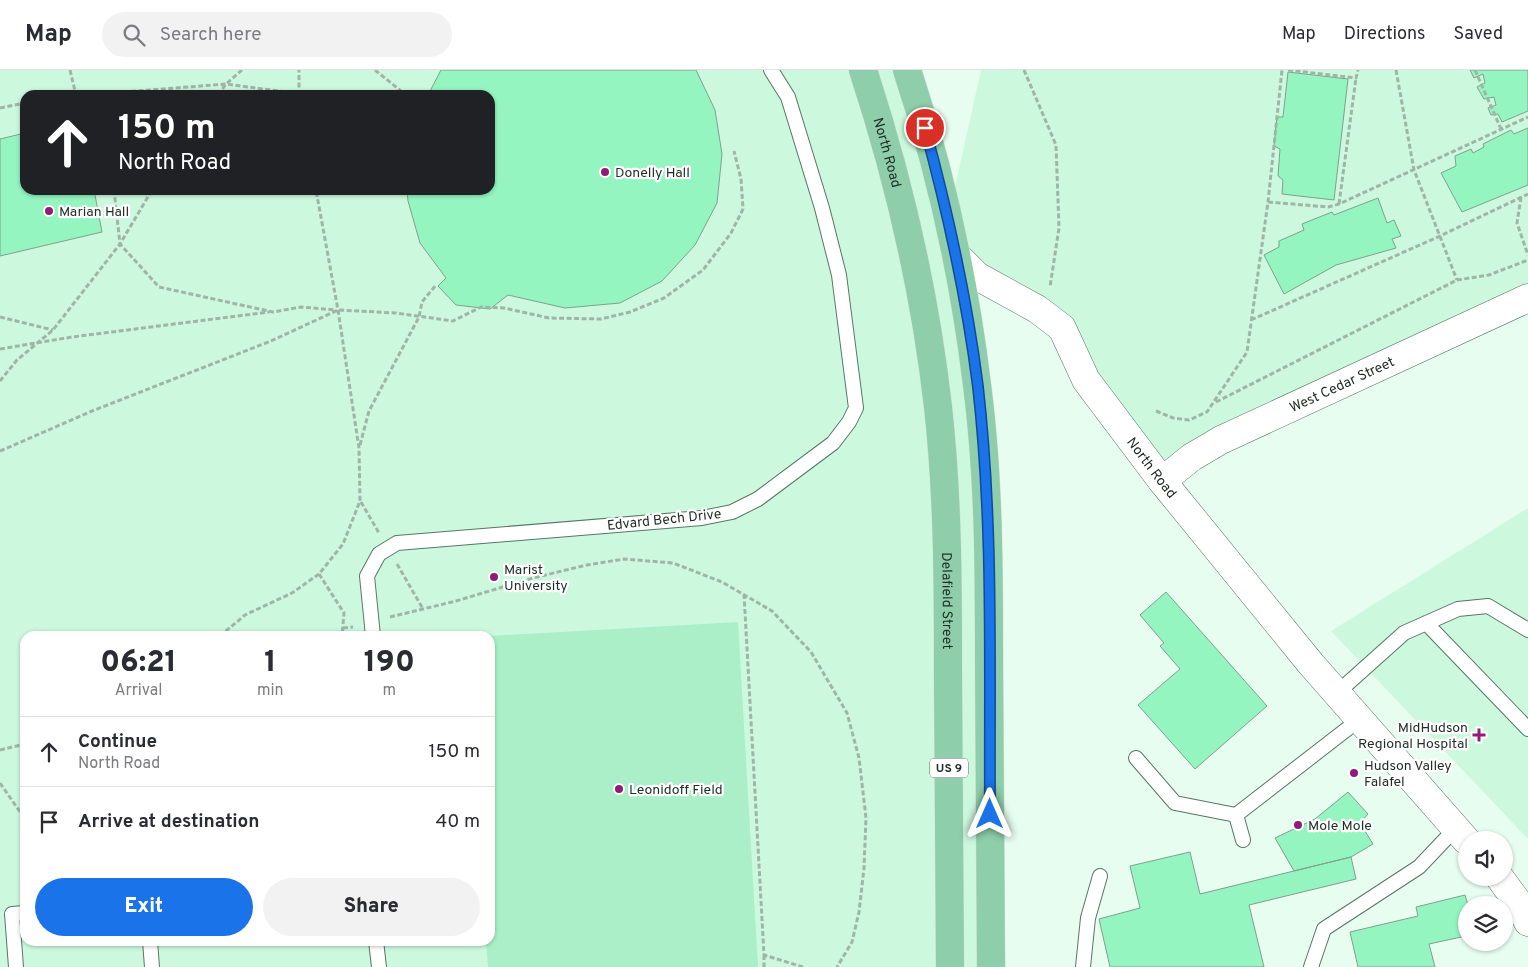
<!DOCTYPE html>
<style>
body{margin:0;font-family:Overpass,sans-serif;background:#f2f2f3;color:#2b2b33;height:100vh;display:flex;flex-direction:column;font-size:19px;white-space:nowrap}
*{box-sizing:border-box;margin:0}
p{font-size:16px;color:#7c7c81}
.icon{flex:none;width:28px;height:28px;fill:none;stroke:currentColor;stroke-width:2;stroke-linecap:round;stroke-linejoin:round}
.map{position:relative;flex:1;overflow:hidden}
.drawer{position:absolute;left:20px;top:561px;width:475px;height:315px;display:flex;flex-direction:column;background:#fff;border-radius:15px;box-shadow:0 1px 4px #0004}
.drawer>*{flex:none}
.hud{position:absolute;left:20px;top:20px;width:475px;height:105px;border-radius:15px;box-shadow:0 1px 4px #0004;background:#202124;color:#fff;overflow:hidden}
.buttons{position:absolute;left:1458px;top:761px;display:grid;gap:10px}
.buttons a{display:grid;place-items:center;width:55px;height:55px;border-radius:50%;background:#fff;box-shadow:0 1px 4px #0004;font-size:25px}
.pin{position:absolute;display:grid;place-items:center;width:42px;height:42px;color:#fff;margin:-21px;border:2px solid #fff;border-radius:50%;box-shadow:0 1px 5px #0007}
.me{position:absolute;width:55px;margin:-28px;rotate:0deg;stroke-linejoin:round;filter:drop-shadow(0 0 4px #0008)}
.turn{display:flex;align-items:center;gap:18px;height:105px;padding:0 15px;font-size:22px}
.turn .icon{width:65px;height:65px;stroke-width:2.5}
.turn b{display:block;font-size:35px;line-height:42px}
.eta{display:flex;justify-content:space-evenly;align-items:center;height:85px;text-align:center}
.eta b{font-size:30px;font-weight:800;line-height:35px}
.button{display:flex;gap:10px;margin-top:auto;padding:10px 15px}
.button a{flex:1;height:58px;border-radius:30px;background:#1a73e8;color:#fff;font-size:20px;font-weight:800;line-height:58px;text-align:center}
.button a+a{background:#f2f2f3;color:#2b2b33}
ul{padding:0;list-style:none}
li{display:flex;align-items:center;gap:15px;height:70px;padding:0 15px;border-top:1px solid #e1e1e2}
li div{flex:1}
li b{display:block;font-size:19px}
li em{font-style:normal}
header{display:flex;align-items:center;gap:30px;box-sizing:border-box;height:70px;padding:0 25px;background:#fff;border-bottom:1px solid #e1e1e2}
header strong{font-size:24px}
nav{display:flex;gap:28px;margin-inline-start:auto;font-size:18px}
.search{width:350px;height:45px;background:#f2f2f3;display:flex;align-items:center;gap:12px;box-sizing:border-box;padding:0 18px;border-radius:28px;color:#7c7c81;font-size:19px}
.map>svg:first-child{display:block}
.built{fill:#ccf9de;fill-rule:evenodd}
.green{fill:#aaefc8}
.building{fill:#94f5c0;stroke:#7fa18d}
.lines{fill:none;stroke-linecap:round;stroke-linejoin:round}
.service-casing{stroke:#567764;stroke-width:16}
.minor-casing{stroke:#567764;stroke-width:29}
.tertiary-casing{stroke:#567764;stroke-width:29}
.trunk-casing{stroke:#dbdddc;stroke-width:29}
.path{stroke:#a0b4a8;stroke-width:3;stroke-dasharray:5 2.5;stroke-linecap:butt}
.service{stroke:#fff;stroke-width:14}
.minor{stroke:#fff;stroke-width:28}
.tertiary{stroke:#fff;stroke-width:28}
.trunk{stroke:#8eceab;stroke-width:28}
.route-casing{stroke:#114b97;stroke-width:12}
.route{stroke:#1a73e8;stroke-width:9}
.poi-dot{fill:#921a78;stroke:#fff;stroke-width:2}
.labels{text-anchor:middle;stroke-width:4.5;stroke-linejoin:round;paint-order:stroke}
.shield{fill:#fff;stroke:#626c66;stroke-width:1}
.shield-label{font-size:12px;font-weight:bold;fill:#1f2d25}
.street-label{font-size:14px;fill:#1f2d25;stroke:#fff}
.poi-label{font-size:14px;fill:#1f2d25;stroke:#fff;text-anchor:start}
</style>
<header>
<strong>Map</strong>
<div class="search"><svg class="icon" aria-label="search" viewBox="0 0 24 24"><circle cx="10" cy="10" r="6"/><path d="M15 15l6 6"/></svg>Search here</div>
<nav><a>Map</a><a>Directions</a><a>Saved</a></nav>
</header>
<div class="map">
<svg width="1528" height="897" viewBox="0 0 1528 897">
<rect width="100%" height="100%" fill="#e7fdf0"/>
<path class="built" d="M0 0H908L955 117 981 0H1528V232L1302 335 1164 420 1092 294 957 182 973 265 994 897H0ZM25 25H490V120H25ZM25 566H490V871H25Z
M1528 438V769L1331 561Z"/>
<path class="green" d="M738 552 758 897H488L486 871H490V566Z"/>
<path class="building" d="M441 0H696L715 40 722 84 717 133 695 175 662 211 620 233 565 238 508 225 490 239 456 235 438 216 446 208 420 173 408 131 407 120H490V25H428Z
M1470 0H1528V41L1502 52 1498 44 1491 45 1488 38 1496 35 1494 27 1484 29 1477 17 1485 13 1483 4 1474 8Z
M1288 2 1348 9 1334 130 1282 124 1283 110 1278 106 1280 79 1274 76 1277 47H1283Z
M1528 58V115L1462 142 1441 103 1456 96 1455 86 1471 79 1473 83 1484 77 1483 74 1511 60 1514 64Z
M25 63V120H94L102 162 0 186V69Z
M1378 128 1387 153 1394 150 1401 166 1392 169 1396 178 1336 195 1284 224 1264 185 1279 177V171L1304 160 1302 154 1332 142 1334 145Z
M1166 522 1267 636 1195 699 1138 635 1180 599 1160 576 1164 573 1140 545Z
M1348 722 1368 744 1360 753 1373 774 1351 787 1294 801 1275 768 1315 749Z
M1190 782 1200 824 1351 787 1356 809 1249 835 1264 897H1110L1099 849 1140 838 1130 796Z
M1465 825 1468 835 1466 866 1429 874 1435 897H1358L1350 862 1418 846 1416 837Z"/>
<g class="lines">
<g class="service-casing">
<path id="service" d="M1426 553 1528 659
M373 566 367 506 379 484 397 473 702 448 732 442 758 429 833 373 849 352 856 338 839 205 822 138 788 27 771 0
M1337 623 1404 563 1458 539 1488 536 1528 560
M1136 688 1175 733 1236 745
M1243 770 1236 745 1360 649
M150 871 152 897
M376 871 379 897
M16 897 12 844 25 843
M1083 897 1088 848 1100 806
M1311 897 1324 859 1419 797 1456 758"/>
</g>
<g class="minor-casing">
<g id="minor">
<path id="s1" d="M1162 411 1192 387 1221 370 1528 228"/>
</g>
</g>
<g class="tertiary-casing">
<g id="tertiary">
<path id="s2" d="M957 186 977 206 1037 239 1062 258 1086 310 1162 411 1311 594 1466 770"/>
<path d="M1500 808 1519 834 1528 852"/>
</g>
</g>
<g class="trunk-casing">
<g id="trunk">
<path id="s3" d="M863 0C899 110 925 222 938 337 948 426 948 516 948 606 949 703 949 800 950 897"/>
<path d="M907 0C941 102 964 208 977 315 989 407 989 500 989 592 990 694 990 795 991 897"/>
</g>
</g>
<path class="path" d="M70 0 76 25
M375 0 406 25
M1024 0 1056 75 1059 158 1050 217
M1288 0 1356 8 1358 0
M1396 0 1414 100 1457 210
M1475 0 1501 59
M86 25 226 14 309 25
M218 25 226 14 242 0
M299 25V0
M0 38 25 33
M114 120 120 174 159 217 273 242 301 237 336 240
M1521 127 1517 153 1528 185
M1268 132 1328 137 1339 134 1528 47
M1339 134 1356 8
M0 247 53 260
M1251 250 1440 166 1528 124
M0 279 72 267 269 242
M0 311 17 290 53 260 120 174 152 120
M1216 332 1457 210 1489 205 1528 190
M1156 341 1173 348 1189 350 1207 342 1247 282 1268 132 1282 0
M360 375 369 341 419 247 422 232 436 215
M0 381 92 341 271 271 338 240 396 243 453 251 481 237 504 238 549 248 601 249 630 242 664 228 703 200 731 163 743 139 741 109 734 81
M361 432 379 463
M397 494 423 539
M319 504 344 543 342 566
M744 524 764 885 803 897
M390 547 456 531 533 508 587 495 624 489 673 493 722 512 772 541 811 582 847 643 859 688 866 748 864 798 859 842 852 872 837 897
M343 558 353 557
M220 566 245 545 292 523 319 504 343 474 360 431 359 378 338 240 316 120
M0 680 25 674
M0 713 25 749
M764 885V897"/>
<use href="#service" class="service"/>
<use href="#minor" class="minor"/>
<use href="#tertiary" class="tertiary"/>
<use href="#trunk" class="trunk"/>
</g>
<g class="lines">
<g class="route-casing">
<path id="route" d="M925 58C948 143 967 229 978 317 994 459 989 602 990 744"/>
</g>
<use href="#route" class="route"/>
</g>
<g class="poi-dot">
<circle cx="605" cy="102" r="5"/>
<circle cx="49" cy="141" r="5"/>
<circle cx="494" cy="507" r="5"/>
<path d="M1476.5 657.5h5v5h5v5h-5v5h-5v-5h-5v-5h5z"/>
<circle cx="1354" cy="703" r="5"/>
<circle cx="619" cy="719" r="5"/>
<circle cx="1298" cy="755" r="5"/>
</g>
<g class="labels">
<rect class="shield" x="930" y="688.5" width="38" height="19" rx="4"/>
<g class="shield-label">
<text x="949" y="702">US 9</text>
</g>
<g class="street-label">
<text dy="5" stroke="none"><textPath href="#s3" startOffset="86">North Road</textPath></text>
<text dy="5" stroke="none"><textPath href="#s1" startOffset="205">West Cedar Street</textPath></text>
<text dy="5" stroke="none"><textPath href="#s2" startOffset="295">North Road</textPath></text>
<text transform="translate(664 449) rotate(-6)" y="5">Edvard Bech Drive</text>
<text dy="5" stroke="none"><textPath href="#s3" startOffset="540">Delafield Street</textPath></text>
</g>
<g class="poi-label">
<text x="615" y="107">Donelly Hall</text>
<text x="59" y="146">Marian Hall</text>
<text x="504" y="504">Marist<tspan x="504" dy="16">University</tspan></text>
<text x="1468" y="662" text-anchor="end">MidHudson<tspan x="1468" dy="16">Regional Hospital</tspan></text>
<text x="1364" y="700">Hudson Valley<tspan x="1364" dy="16">Falafel</tspan></text>
<text x="629" y="724">Leonidoff Field</text>
<text x="1308" y="760">Mole Mole</text>
</g>
</g>
</svg>
<div class="buttons">
<a><svg class="icon" aria-label="sound" viewBox="0 0 24 24"><path d="M4 9h4l5-4v14l-5-4H4zM17 9q2 3 0 6"/></svg></a>
<a><svg class="icon" aria-label="layers" viewBox="0 0 24 24"><path d="M12 4l9 5-9 5-9-5zM3 14l9 5 9-5"/></svg></a>
</div>
<div class="pin" style="left:925px;top:58px;background:#d93025"><svg class="icon" aria-label="arrive" viewBox="0 0 24 24"><path d="M6 21V4h12l-3 4 3 4H6"/></svg></div>
<svg class="me" style="left:990px;top:744px" viewBox="-20 -20 40 40"><path d="M0-17L14 15 0 8-14 15z" fill="#1a73e8" stroke="#fff" stroke-width="4"/></svg>
<div class="hud">
<div class="turn"><svg class="icon" aria-label="ahead" viewBox="0 0 24 24"><path d="M12 20V5M6 11l6-6 6 6"/></svg><div><b>150 m</b>North Road</div></div>
</div>
<section class="drawer">
<div class="eta">
<div><b>06:21</b><p>Arrival</p></div>
<div><b>1</b><p>min</p></div>
<div><b>190</b><p>m</p></div>
</div>
<ul>
<li><svg class="icon" aria-label="ahead" viewBox="0 0 24 24"><path d="M12 20V5M6 11l6-6 6 6"/></svg><div><b>Continue</b><p>North Road</p></div><em>150 m</em></li>
<li><svg class="icon" aria-label="arrive" viewBox="0 0 24 24"><path d="M6 21V4h12l-3 4 3 4H6"/></svg><div><b>Arrive at destination</b></div><em>40 m</em></li>
</ul>
<div class="button"><a>Exit</a><a>Share</a></div>
</section>
</div>
